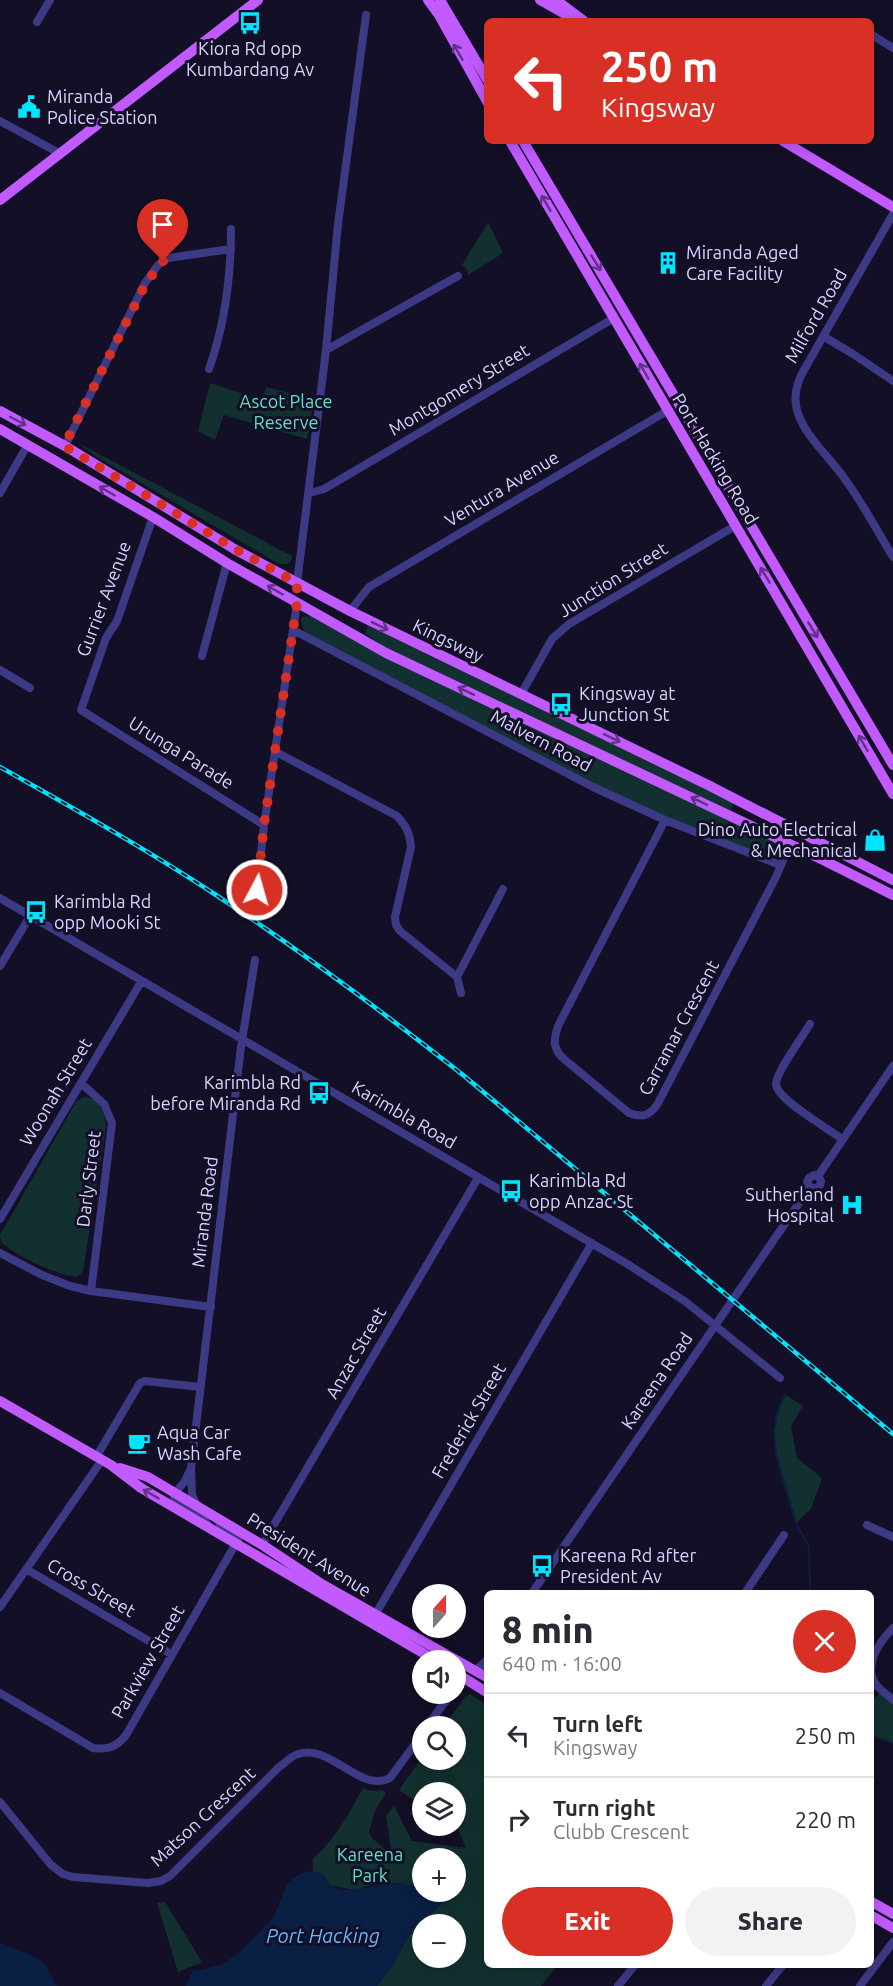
<!DOCTYPE html>
<meta charset="utf-8">
<style>
body{margin:0;font-family:Ubuntu,sans-serif;background:#f2f2f3;color:#2b2b33;height:100vh;display:flex;flex-direction:column;font-size:22px;white-space:nowrap}
*{box-sizing:border-box;margin:0}
p{font-size:20px;color:#7c7c81}
.icon{flex:none;width:33px;height:33px;fill:none;stroke:currentColor;stroke-width:2;stroke-linecap:round;stroke-linejoin:round}
.map{position:relative;flex:1;overflow:hidden}
.side{position:absolute;left:484px;top:1590px;width:390px;height:378px;display:flex;flex-direction:column;background:#fff;border-radius:9px;box-shadow:0 3px 15px #0003}
.side>*{flex:none}
.banner{position:absolute;left:484px;top:18px;width:390px;height:126px;border-radius:9px;box-shadow:0 3px 15px #0003;background:#d93025;color:#fff;overflow:hidden}
.needle{width:39px;rotate:21deg}
.fabs{position:absolute;left:412px;top:1584px;display:grid;gap:12px}
.fabs a{display:grid;place-items:center;width:54px;height:54px;border-radius:50%;background:#fff;box-shadow:0 3px 15px #0003;font-size:30px}
.pin{position:absolute;display:grid;place-items:center;width:51px;height:51px;color:#fff;margin:-62px -26px;border-radius:50% 50% 50% 0;rotate:-45deg;box-shadow:0 0 6px #0007}
.pin .icon{rotate:45deg}
.me{position:absolute;width:66px;margin:-33px;rotate:6deg;stroke-linejoin:round;filter:drop-shadow(0 0 4px #0008)}
.turn{display:flex;align-items:center;gap:21px;height:126px;padding:0 18px;font-size:27px}
.turn .icon{width:78px;height:78px;stroke-width:2.5}
.turn b{display:block;font-size:42px;line-height:51px}
.round{display:grid;place-items:center;flex:none;width:63px;height:63px;border-radius:32px;background:#f2f2f3}
.headline{display:flex;align-items:center;justify-content:space-between;height:102px;padding:0 18px}
h1{font-size:36px;font-weight:800;line-height:45px}
.cta{display:flex;gap:12px;margin-top:auto;padding:12px 18px}
.cta a{flex:1;height:69px;border-radius:36px;background:#d93025;color:#fff;font-size:24px;font-weight:800;line-height:69px;text-align:center}
.cta a+a{background:#f2f2f3;color:#2b2b33}
ul{padding:0;list-style:none}
li{display:flex;align-items:center;gap:18px;height:84px;padding:0 18px;border-top:2px solid #e1e1e2}
li div{flex:1}
li b{display:block;font-size:22px}
li em{font-style:normal}
.map>svg:first-child{display:block}
.green{fill:#12302f;fill-rule:evenodd}
.water{fill:#0a1f44}
.lines{fill:none;stroke-linecap:round;stroke-linejoin:round}
.stream{stroke:#0a1f44;stroke-width:2}
.minor{stroke:#3d3a85;stroke-width:8}
.major{stroke:#c25bff;stroke-width:10}
.rail-casing{stroke:#00e5ff;stroke-width:4.5}
.rail{stroke:#130f26;stroke-width:2;stroke-dasharray:7;stroke-linecap:butt}
.oneway{stroke:#623188}
.route{stroke:#d93025;stroke-width:10;stroke-dasharray:0 18}
.labels{text-anchor:middle;stroke-width:6;stroke-linejoin:round;paint-order:stroke}
.poi-label{font-size:18px;fill:#d9d4ff;stroke:#130f26;text-anchor:start}
.street-label{font-size:18px;fill:#d9d4ff;stroke:#130f26}
.park-label{font-size:18px;fill:#5fe0c0;stroke:#130f26}
.water-label{font-size:20px;font-style:italic;fill:#62b6ff;stroke:#130f26}
</style>
<div class="map">
<svg width="893" height="1986" viewBox="0 0 893 1986">
<rect width="100%" height="100%" fill="#130f26"/>
<path class="green" d="M488 222 503 253 468 275 467 269 462 265Z
M210 383 261 400 266 387 314 399 307 439 224 415 215 440 198 431Z
M78 443 292 556 291 561 287 564H279L97 457Z
M318 615 400 659 365 633 370 621 734 803 729 815C744 822 781 833 779 854L765 859 665 820 306 637 301 621 302 617Z
M83 1097C99 1097 105 1113 106 1126L83 1271 77 1277C55 1274 17 1257 1 1242L0 1235 76 1102Z
M785 1394 803 1406 791 1426 797 1458 822 1478 811 1509 797 1522C788 1504 772 1449 774 1430 775 1416 780 1405 785 1394Z
M882 1690 893 1700V1743L872 1736V1701Z
M470 1694 487 1705 488 1965H558L541 1986H377L392 1966 412 1930 441 1904 444 1897 430 1892H456V1858H423V1889L399 1883 372 1885 354 1890 330 1885 324 1875 313 1872V1858C335 1840 349 1813 363 1788L372 1791 383 1790 386 1793 375 1811 369 1832 372 1838 392 1855 386 1816 394 1806 412 1841 466 1848 458 1830 452 1826H456V1792H423V1806L399 1790 423 1756V1760H456V1726H444L465 1697ZM423 1924H456V1958H423Z
M165 1902 202 1962 178 1972 157 1903Z"/>
<path class="water" d="M310 1871 322 1873C326 1877 326 1882 330 1885 349 1897 374 1883 395 1883 405 1883 414 1886 423 1889V1892H430L443 1896 455 1892 412 1930 392 1966 377 1986H186L192 1972 221 1965 240 1952 273 1918 288 1883 298 1875Z
M0 1943C14 1950 34 1953 45 1965 51 1971 51 1980 57 1986H0Z"/>
<g class="lines">
<path class="stream" d="M785 1394 778 1410 774 1432 776 1453 796 1523 809 1547 810 1593
M872 1736 893 1743"/>
<path class="minor" d="M37 22 50 0
M872 35 893 48
M0 121 59 153
M893 214 804 370C797 382 793 395 797 410 803 435 833 460 847 482 864 506 878 532 893 557
M823 336 853 354 893 381
M326 350 458 276
M209 369C225 324 231 278 231 229
M65 446 145 283 158 265 168 258 231 249
M0 493 28 444
M309 493 324 489 614 318
M153 517 117 621 106 638 81 710 264 825
M297 583 326 350 338 224 366 15
M350 611 369 587 667 411
M293 630 593 787 665 820 780 865
M202 656 227 563
M0 670 30 688
M521 694 552 639 569 624 735 526
M276 752 397 816C406 826 410 833 411 847L395 917 396 925 400 931 457 977
M665 820 558 1026C553 1041 553 1049 564 1059L629 1113C642 1118 649 1116 657 1105L776 877 790 844
M257 890 264 825 297 603
M0 898 629 1265 686 1302 780 1378
M0 966 30 916
M461 993 457 977 503 889
M810 1024C803 1036 776 1072 776 1084 776 1099 829 1129 842 1139
M81 1083 104 1104 112 1123 91 1291
M818 1176 893 1066
M810 1187 815 1189 820 1185 821 1181 818 1176
M810 1187 807 1182 809 1178 814 1175 818 1176
M0 1219 141 982
M0 1253 42 1275 70 1286 91 1291 211 1307
M96 1457 140 1383 145 1381 200 1387
M191 1468 185 1481 175 1493 174 1498 177 1502 204 1518 209 1527
M197 1506 192 1495 191 1468 241 1047 255 960
M867 1525 893 1537
M262 1545 478 1178
M26 1569 171 1654
M532 1593 810 1187
M745 1593 784 1535
M0 1607 102 1460
M375 1615 592 1243
M893 1628C879 1642 861 1668 878 1687 883 1692 888 1695 893 1700
M475 1671 488 1659
M456 1686 465 1679
M0 1693 93 1748C107 1750 117 1747 126 1735L239 1538 221 1527 217 1518
M427 1726 451 1694
M0 1802 51 1865 63 1874 73 1877 148 1883 161 1881 170 1876 279 1767C285 1763 291 1756 298 1754 331 1743 360 1794 390 1778L423 1733
M618 1986 635 1965
M766 1986 783 1965
M860 1986 893 1942"/>
<path class="major" d="M428 0 439 15 488 103
M440 0 488 81
M540 0 577 21
M556 0 584 21
M510 141 893 794
M523 141 893 765
M783 141 893 207
M0 200 258 0
M0 411 65 446 236 550 350 611 708 785 893 880
M0 429 153 517 227 563 386 653 821 859 893 895
M0 1401 111 1465 141 1488 435 1660
M120 1468 148 1477 264 1546 320 1583 488 1678
M456 1673 488 1693
M872 1902 893 1914
M872 1916 893 1928"/>
<g class="rail-casing">
<path id="rail" d="M0 767C73 808 146 849 216 895 301 951 383 1012 463 1075L893 1434"/>
</g>
<use href="#rail" class="rail"/>
</g>
<defs><path id="oneway-shaft" d="M-6 0H5M1.5-3L5.5 0L1.5 3" fill="none" stroke-width="1.6" stroke-linecap="round" stroke-linejoin="round" transform="scale(1.5)"/></defs>
<g class="oneway">
<use href="#oneway-shaft" transform="translate(458 52) rotate(-120)"/>
<use href="#oneway-shaft" transform="translate(546 203) rotate(-120)"/>
<use href="#oneway-shaft" transform="translate(596 263) rotate(59)"/>
<use href="#oneway-shaft" transform="translate(644 371) rotate(-120)"/>
<use href="#oneway-shaft" transform="translate(18 421) rotate(28)"/>
<use href="#oneway-shaft" transform="translate(107 491) rotate(-150)"/>
<use href="#oneway-shaft" transform="translate(765 575) rotate(-121)"/>
<use href="#oneway-shaft" transform="translate(275 590) rotate(-150)"/>
<use href="#oneway-shaft" transform="translate(380 626) rotate(26)"/>
<use href="#oneway-shaft" transform="translate(813 630) rotate(59)"/>
<use href="#oneway-shaft" transform="translate(466 691) rotate(-155)"/>
<use href="#oneway-shaft" transform="translate(612 738) rotate(26)"/>
<use href="#oneway-shaft" transform="translate(863 743) rotate(-120)"/>
<use href="#oneway-shaft" transform="translate(699 801) rotate(-155)"/>
<use href="#oneway-shaft" transform="translate(151 1494) rotate(-150)"/>
</g>
<g class="lines">
<path class="route" d="M163 261 146 283 64 446 237 550 297 583V603L264 825 257 890"/>
</g>
<defs>
<g id="bus-bare" transform="scale(1.8)"><path d="M-5-6H5V4H4V6H2V4H-2V6H-4V4H-5ZM-3.5-4V0h7V-4ZM-3.5 1.2v1.5H-2V1.2ZM2 1.2v1.5H3.5V1.2Z" fill="#00e5ff" stroke="#130f26" stroke-width="2.5" paint-order="stroke"/></g>
<g id="civic-bare" transform="scale(1.8)"><path d="M-.6-6.5H3V-4.5H.6V-3L4-1V1h2V6H-6V1h2V-1L-.6-3ZM-1.2 2.5V6h2.4V2.5Z" fill="#00e5ff" stroke="#130f26" stroke-width="2.5" paint-order="stroke"/></g>
<g id="building-bare" transform="scale(1.8)"><path d="M-4-6H4V6H1V3H-1V6H-4ZM-2.5-4.3h1.7v1.8h-1.7ZM.8-4.3h1.7v1.8H.8ZM-2.5-1h1.7V.8h-1.7ZM.8-1h1.7V.8H.8Z" fill="#00e5ff" stroke="#130f26" stroke-width="2.5" paint-order="stroke"/></g>
<g id="shop-bare" transform="scale(1.8)"><path d="M-5-2.5h2.3a2.7 3.5 0 0 1 5.4 0H5L5.5 6h-11ZM-1.5-2.5h3a1.5 2.3 0 0 0-3 0Z" fill="#00e5ff" stroke="#130f26" stroke-width="2.5" paint-order="stroke"/></g>
<g id="hospital-bare" transform="scale(1.8)"><path d="M-5-5h3v3.5h4V-5h3V5h-3V1.5h-4V5h-3Z" fill="#00e5ff" stroke="#130f26" stroke-width="2.5" paint-order="stroke"/></g>
<g id="cafe-bare" transform="scale(1.8)"><path d="M-5.5-4.5H6V0H3Q3 3.5 0 3.5H-2.5Q-5.5 3.5-5.5 0ZM3-3.2v2h1.7v-2ZM-6 4.5H4V6H-6Z" fill="#00e5ff" stroke="#130f26" stroke-width="2.5" paint-order="stroke"/></g>
</defs>
<g fill-rule="evenodd">
<use href="#bus-bare" x="250" y="23"/>
<use href="#civic-bare" x="29" y="107"/>
<use href="#building-bare" x="668" y="263"/>
<use href="#bus-bare" x="561" y="704"/>
<use href="#shop-bare" x="875" y="840"/>
<use href="#bus-bare" x="36" y="912"/>
<use href="#bus-bare" x="319" y="1093"/>
<use href="#bus-bare" x="511" y="1191"/>
<use href="#hospital-bare" x="852" y="1205"/>
<use href="#cafe-bare" x="139" y="1443"/>
<use href="#bus-bare" x="542" y="1566"/>
</g>
<g class="labels">
<g class="poi-label">
<text x="250" y="55" text-anchor="middle">Kiora Rd opp<tspan x="250" dy="21">Kumbardang Av</tspan></text>
<text x="47" y="103">Miranda<tspan x="47" dy="21">Police Station</tspan></text>
<text x="686" y="259">Miranda Aged<tspan x="686" dy="21">Care Facility</tspan></text>
<text x="579" y="700">Kingsway at<tspan x="579" dy="21">Junction St</tspan></text>
<text x="857" y="836" text-anchor="end">Dino Auto Electrical<tspan x="857" dy="21">&amp; Mechanical</tspan></text>
<text x="54" y="908">Karimbla Rd<tspan x="54" dy="21">opp Mooki St</tspan></text>
<text x="301" y="1089" text-anchor="end">Karimbla Rd<tspan x="301" dy="21">before Miranda Rd</tspan></text>
<text x="529" y="1187">Karimbla Rd<tspan x="529" dy="21">opp Anzac St</tspan></text>
<text x="834" y="1201" text-anchor="end">Sutherland<tspan x="834" dy="21">Hospital</tspan></text>
<text x="157" y="1439">Aqua Car<tspan x="157" dy="21">Wash Cafe</tspan></text>
<text x="560" y="1562">Kareena Rd after<tspan x="560" dy="21">President Av</tspan></text>
</g>
<g class="street-label">
<text transform="translate(816 316) rotate(-60)" y="6">Milford Road</text>
<text transform="translate(459 390) rotate(-31)" y="6">Montgomery Street</text>
<text transform="translate(715 459) rotate(59)" y="6">Port Hacking Road</text>
<text transform="translate(502 489) rotate(-31)" y="6">Ventura Avenue</text>
<text transform="translate(613 580) rotate(-32)" y="6">Junction Street</text>
<text transform="translate(104 599) rotate(-69)" y="6">Gurrier Avenue</text>
<text transform="translate(448 641) rotate(26)" y="6">Kingsway</text>
<text transform="translate(541 741) rotate(28)" y="6">Malvern Road</text>
<text transform="translate(181 753) rotate(32)" y="6">Urunga Parade</text>
<text transform="translate(679 1028) rotate(-62)" y="6">Carramar Crescent</text>
<text transform="translate(56 1092) rotate(-59)" y="6">Woonah Street</text>
<text transform="translate(404 1115) rotate(30)" y="6">Karimbla Road</text>
<text transform="translate(89 1179) rotate(-83)" y="6">Darly Street</text>
<text transform="translate(205 1212) rotate(-83)" y="6">Miranda Road</text>
<text transform="translate(356 1353) rotate(-60)" y="6">Anzac Street</text>
<text transform="translate(657 1381) rotate(-56)" y="6">Kareena Road</text>
<text transform="translate(469 1421) rotate(-60)" y="6">Frederick Street</text>
<text transform="translate(309 1555) rotate(32)" y="6">President Avenue</text>
<text transform="translate(91 1588) rotate(30)" y="6">Cross Street</text>
<text transform="translate(148 1662) rotate(-60)" y="6">Parkview Street</text>
<text transform="translate(203 1817) rotate(-43)" y="6">Matson Crescent</text>
</g>
<g class="park-label">
<text x="286" y="408">Ascot Place<tspan x="286" dy="21">Reserve</tspan></text>
<text x="370" y="1861">Kareena<tspan x="370" dy="21">Park</tspan></text>
</g>
<g class="water-label">
<text x="323" y="1943">Port Hacking</text>
</g>
</g>
</svg>
<div class="fabs">
<a><svg class="needle" viewBox="-14 -14 28 28"><path d="M0-13l5 13h-10z" fill="#e53935"/><path d="M0 13l5-13h-10z" fill="#7c7c81"/></svg></a>
<a><svg class="icon" aria-label="sound" viewBox="0 0 24 24"><path d="M4 9h4l5-4v14l-5-4H4zM17 9q2 3 0 6"/></svg></a>
<a><svg class="icon" aria-label="search" viewBox="0 0 24 24"><circle cx="10" cy="10" r="6"/><path d="M15 15l6 6"/></svg></a>
<a><svg class="icon" aria-label="layers" viewBox="0 0 24 24"><path d="M12 4l9 5-9 5-9-5zM3 14l9 5 9-5"/></svg></a>
<a>+</a>
<a>−</a>
</div>
<div class="pin" style="left:163px;top:261px;background:#d93025"><svg class="icon" aria-label="arrive" viewBox="0 0 24 24"><path d="M6 21V4h12l-3 4 3 4H6"/></svg></div>
<svg class="me" style="left:257px;top:890px" viewBox="-20 -20 40 40"><circle r="17" fill="#d93025" stroke="#fff" stroke-width="3"/><path d="M0-11L8 9 0 5-8 9z" fill="#fff"/></svg>
<div class="banner">
<div class="turn"><svg class="icon" aria-label="left" viewBox="0 0 24 24"><path d="M17 20v-9H6M10 6l-5 5 5 5"/></svg><div><b>250 m</b>Kingsway</div></div>
</div>
<section class="side">
<div class="headline"><div><h1>8 min</h1><p>640 m · 16:00</p></div><a class="round" style="background:#d93025;color:#fff"><svg class="icon" aria-label="close" viewBox="0 0 24 24"><path d="M6 6l12 12M18 6L6 18"/></svg></a></div>
<ul>
<li><svg class="icon" aria-label="left" viewBox="0 0 24 24"><path d="M17 20v-9H6M10 6l-5 5 5 5"/></svg><div><b>Turn left</b><p>Kingsway</p></div><em>250 m</em></li>
<li><svg class="icon" aria-label="right" viewBox="0 0 24 24"><path d="M7 20v-9h11M14 6l5 5-5 5"/></svg><div><b>Turn right</b><p>Clubb Crescent</p></div><em>220 m</em></li>
</ul>
<div class="cta"><a>Exit</a><a>Share</a></div>
</section>
</div>
